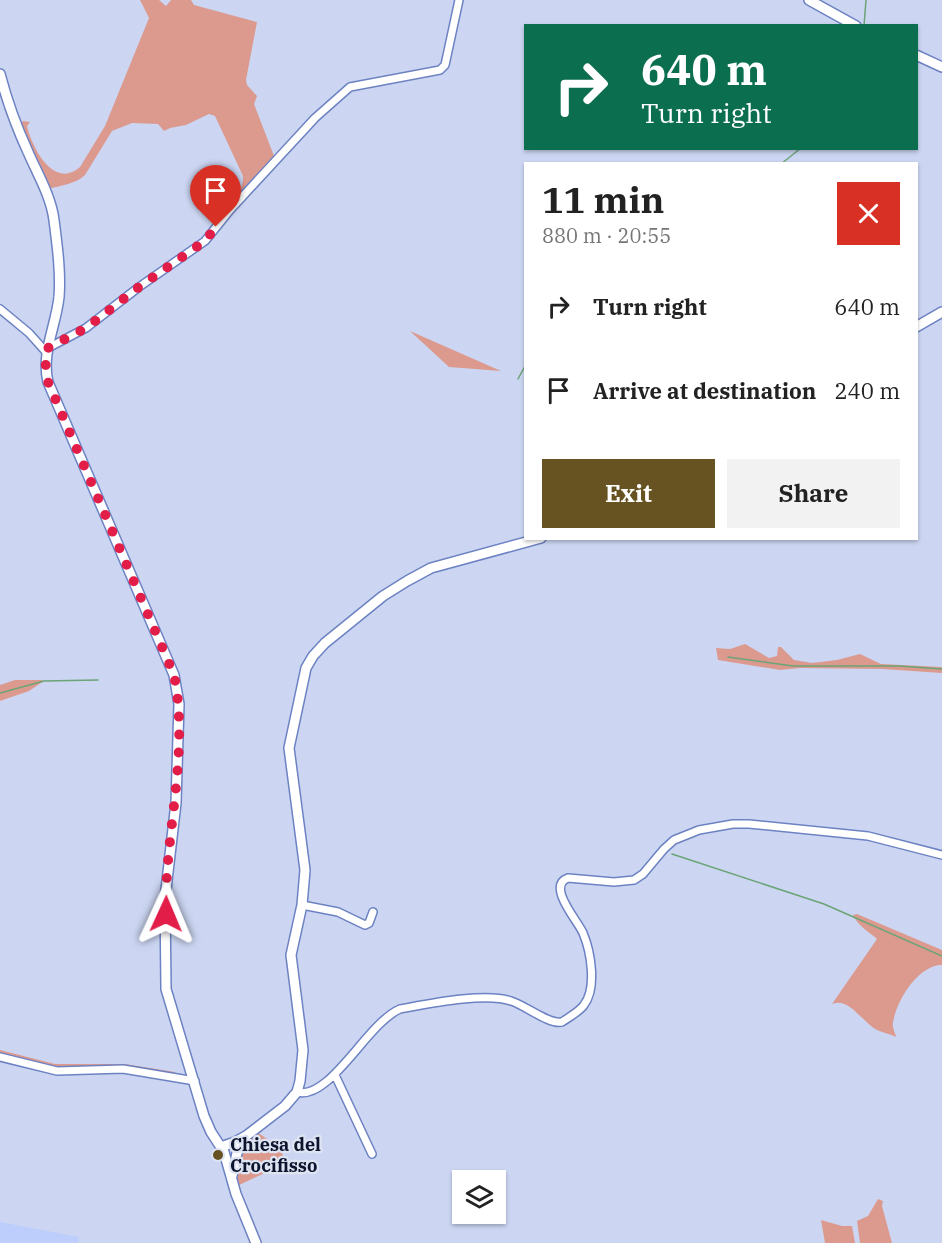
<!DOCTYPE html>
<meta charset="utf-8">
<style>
body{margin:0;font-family:"IBM Plex Serif",serif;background:#f2f2f2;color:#222;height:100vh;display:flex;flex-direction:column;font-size:22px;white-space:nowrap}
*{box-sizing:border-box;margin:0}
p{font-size:20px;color:#767676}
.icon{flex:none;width:33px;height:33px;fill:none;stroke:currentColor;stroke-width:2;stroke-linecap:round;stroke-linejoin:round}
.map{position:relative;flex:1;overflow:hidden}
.details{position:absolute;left:524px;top:162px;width:394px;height:378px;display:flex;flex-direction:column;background:#fff;border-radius:0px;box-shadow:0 2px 4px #0004}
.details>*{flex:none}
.guide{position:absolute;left:524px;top:24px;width:394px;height:126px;border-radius:0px;box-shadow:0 2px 4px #0004;background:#0b6e4f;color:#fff;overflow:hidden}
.buttons{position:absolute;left:452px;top:1170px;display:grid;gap:12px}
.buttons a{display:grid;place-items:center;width:54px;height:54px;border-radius:0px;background:#fff;box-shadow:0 2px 4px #0004;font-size:30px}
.pin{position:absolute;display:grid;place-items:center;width:51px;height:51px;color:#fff;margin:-62px -26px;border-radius:50% 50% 50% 0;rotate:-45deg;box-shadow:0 0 6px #0007}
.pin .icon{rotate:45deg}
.me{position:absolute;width:66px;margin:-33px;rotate:1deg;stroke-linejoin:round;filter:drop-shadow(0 0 4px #0008)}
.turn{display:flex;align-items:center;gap:21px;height:126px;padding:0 18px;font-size:27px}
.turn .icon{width:78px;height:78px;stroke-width:2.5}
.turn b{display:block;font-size:42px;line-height:51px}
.round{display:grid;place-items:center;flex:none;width:63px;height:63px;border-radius:0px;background:#f2f2f2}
.overview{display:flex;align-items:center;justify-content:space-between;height:102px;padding:0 18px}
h1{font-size:36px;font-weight:700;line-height:45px}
.cta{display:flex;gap:12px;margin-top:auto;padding:12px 18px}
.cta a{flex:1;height:69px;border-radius:0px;background:#665321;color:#fff;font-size:24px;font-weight:700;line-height:69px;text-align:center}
.cta a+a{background:#f2f2f2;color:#222}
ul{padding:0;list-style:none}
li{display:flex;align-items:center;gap:18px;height:84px;padding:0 18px}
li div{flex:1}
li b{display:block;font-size:22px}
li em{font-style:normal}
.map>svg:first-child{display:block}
.built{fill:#becefc}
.green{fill:#dc9a8f}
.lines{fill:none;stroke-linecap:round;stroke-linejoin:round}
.stream{stroke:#6ba476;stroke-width:1.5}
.street-casing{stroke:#6d82c2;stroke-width:10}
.secondary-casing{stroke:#6d82c2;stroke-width:12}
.street{stroke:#fff;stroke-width:7}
.secondary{stroke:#fff;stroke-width:9}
.route{stroke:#e11d48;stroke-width:10;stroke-dasharray:0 18}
.poi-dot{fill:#665321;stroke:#dee4f2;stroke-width:2}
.labels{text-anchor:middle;stroke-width:4.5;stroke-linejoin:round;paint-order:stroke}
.poi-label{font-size:18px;font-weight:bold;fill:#0d142d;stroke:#dee4f2;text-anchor:start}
</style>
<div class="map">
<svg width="942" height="1243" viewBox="0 0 942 1243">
<rect width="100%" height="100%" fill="#ccd6f2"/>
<path class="built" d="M0 1222 79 1237 78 1243H0Z"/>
<path class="green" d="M140 0H159L166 6 171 0H191L194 5 257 22 246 80 247 85 257 96 254 104 274 156 231 203C237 195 244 187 243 176L215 116 209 114 186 125 170 128 164 131 158 124 132 123 112 131 85 175C76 184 61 185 49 189L20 124 23 121 30 122 27 126C32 148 54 190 80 167L105 126 149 18Z
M410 331 501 371 449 367Z
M745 644 769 658 777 656 778 647H781L794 660 812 663 837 660 860 654 881 664 942 667V673L882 669 800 668 780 670 718 660 716 648 730 649Z
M15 680H41L44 681 29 691 0 701V685Z
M857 914 942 950V965C918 965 896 1001 893 1023 892 1028 895 1032 896 1037 890 1034 884 1033 877 1030 863 1023 849 997 832 1004L877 939C868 931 858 926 853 915Z
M0 1050 55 1064H125L175 1072 176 1075 106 1065 66 1069 49 1067 0 1054Z
M257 1132 273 1143H278L286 1163 237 1186C230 1167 243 1144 257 1132Z
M878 1199 883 1201 882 1206 892 1243H860L857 1221 868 1216Z
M821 1220 842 1226H852L855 1243H825Z"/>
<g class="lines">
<path class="stream" d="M864 26 866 0
M781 164 801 148
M518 379 525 366
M728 657 793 666H899L942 669
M0 693 44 681 98 680
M672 854 824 904 942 956"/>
<g class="street-casing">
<path id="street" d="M0 309 29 333 46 352
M48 348 86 328 139 287 205 241 230 210 315 118 350 87 440 70 445 65 459 0
M302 905 338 912 365 925 369 923 373 912
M0 1057 57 1071 123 1069 195 1081
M335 1075 372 1154
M297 1092C330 1101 367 1023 400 1009 428 1004 485 992 511 1001 525 1005 549 1025 562 1022 569 1017 579 1012 584 1005 597 988 591 952 583 933 578 921 546 886 568 878L614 882 634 880 643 874 664 849 674 840 699 830 733 824H749L868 836 942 855"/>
</g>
<g class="secondary-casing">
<path id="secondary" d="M809 0 856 26
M916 55 942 67
M0 74C7 101 16 126 28 152 37 173 51 196 54 220 57 244 61 272 59 297 56 326 41 353 48 382L174 675 179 704 176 803 165 898 166 989 204 1116 211 1132 224 1152 236 1194 256 1243
M916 327 942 312
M221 1147 235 1142 246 1136 285 1106 297 1092 300 1081 303 1050 291 955 302 905 305 870 289 748 306 668 313 656 325 643 383 596 407 581 431 568 541 538
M232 1176 237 1153 245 1138"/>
</g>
<use href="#street" class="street"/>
<use href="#secondary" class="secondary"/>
</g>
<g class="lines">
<path class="route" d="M166 914C164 834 190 754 174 675L48 382 45 360 48 348 86 328 139 287 205 241 216 227"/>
</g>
<circle class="poi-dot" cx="218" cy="1155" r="6"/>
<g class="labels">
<g class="poi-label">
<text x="230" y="1151">Chiesa del<tspan x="230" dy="21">Crocifisso</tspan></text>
</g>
</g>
</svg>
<div class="buttons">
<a><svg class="icon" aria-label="layers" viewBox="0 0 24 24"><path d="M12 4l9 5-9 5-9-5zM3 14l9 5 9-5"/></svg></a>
</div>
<div class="pin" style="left:216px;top:227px;background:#d93025"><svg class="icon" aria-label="arrive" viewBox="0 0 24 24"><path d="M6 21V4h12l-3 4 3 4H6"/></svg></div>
<svg class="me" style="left:166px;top:914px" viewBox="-20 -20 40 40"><path d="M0-17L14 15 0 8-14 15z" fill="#e11d48" stroke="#fff" stroke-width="4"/></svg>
<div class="guide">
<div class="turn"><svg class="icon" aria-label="right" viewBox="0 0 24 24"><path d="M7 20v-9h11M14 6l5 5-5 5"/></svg><div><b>640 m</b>Turn right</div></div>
</div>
<section class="details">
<div class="overview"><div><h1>11 min</h1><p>880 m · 20:55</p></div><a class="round" style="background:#d93025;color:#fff"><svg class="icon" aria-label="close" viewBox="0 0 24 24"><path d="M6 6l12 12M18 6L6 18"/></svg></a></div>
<ul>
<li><svg class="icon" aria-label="right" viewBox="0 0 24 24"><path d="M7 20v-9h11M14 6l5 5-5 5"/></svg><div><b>Turn right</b></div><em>640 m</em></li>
<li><svg class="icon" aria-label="arrive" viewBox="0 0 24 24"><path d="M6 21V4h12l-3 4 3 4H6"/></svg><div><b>Arrive at destination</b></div><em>240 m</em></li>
</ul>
<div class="cta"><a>Exit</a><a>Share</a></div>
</section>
</div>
